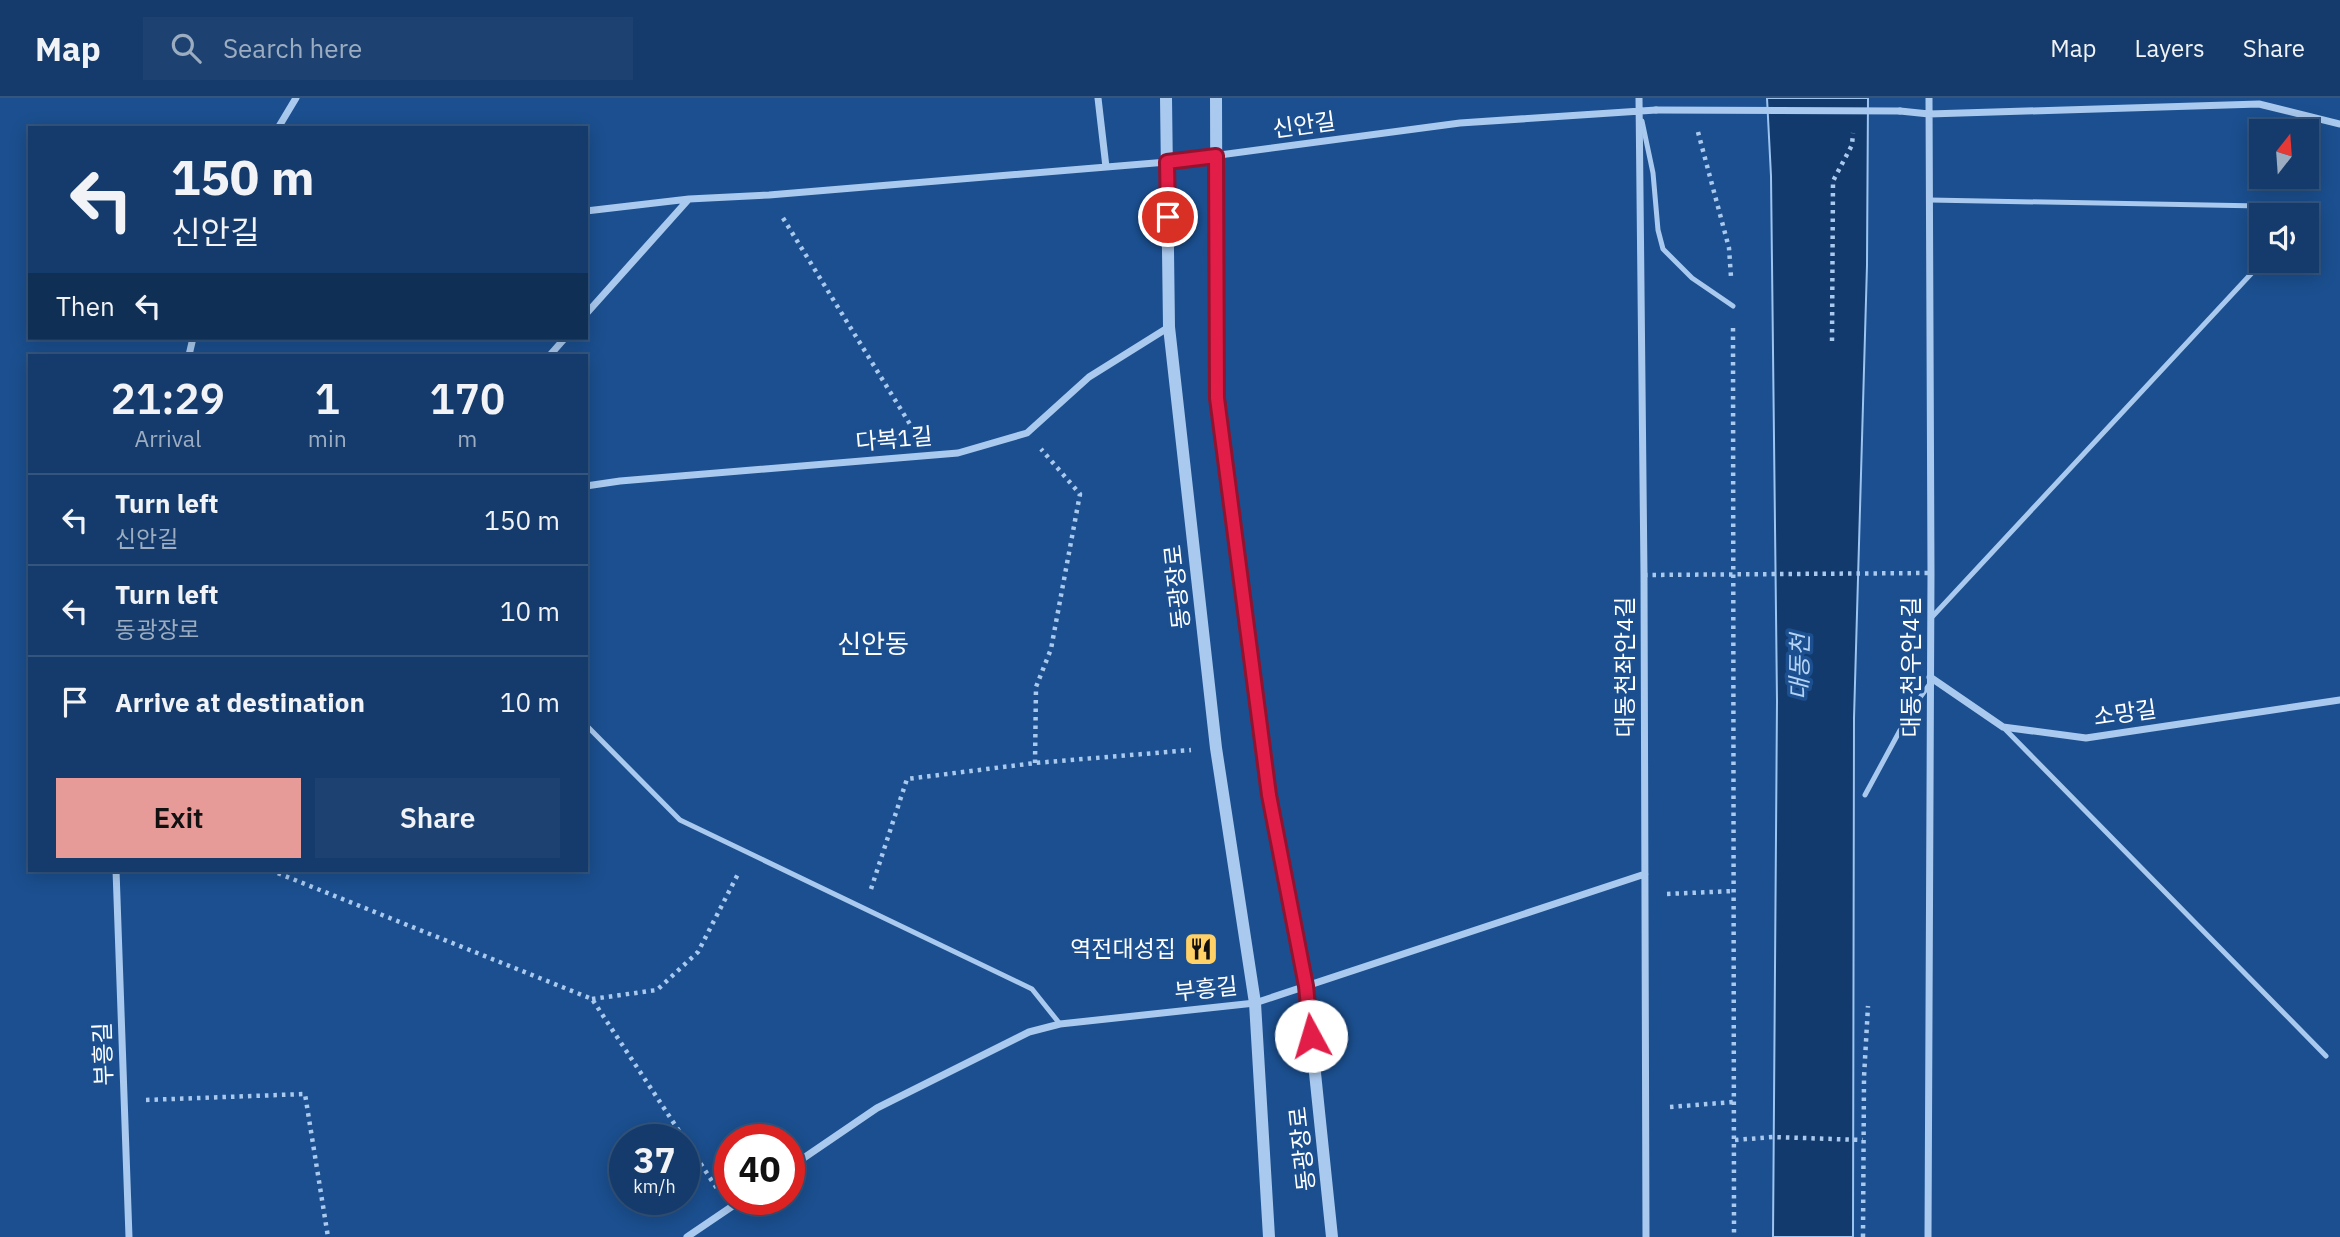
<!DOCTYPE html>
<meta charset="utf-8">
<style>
body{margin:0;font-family:"IBM Plex Sans","Noto Sans KR",sans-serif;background:#1d4271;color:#f1f3f6;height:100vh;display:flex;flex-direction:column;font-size:26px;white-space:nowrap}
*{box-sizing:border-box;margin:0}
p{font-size:23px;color:#9dadc1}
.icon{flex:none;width:38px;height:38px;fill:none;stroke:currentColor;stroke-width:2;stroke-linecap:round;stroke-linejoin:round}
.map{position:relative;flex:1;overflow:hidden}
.sheet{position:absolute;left:28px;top:256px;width:560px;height:518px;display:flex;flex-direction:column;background:#143b6b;border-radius:0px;box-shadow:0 4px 18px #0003,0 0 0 2px #33557e}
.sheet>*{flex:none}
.top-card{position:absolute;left:28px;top:28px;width:560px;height:214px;border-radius:0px;box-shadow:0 4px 18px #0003,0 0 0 2px #33557e;background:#143b6b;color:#f1f3f6;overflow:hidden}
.needle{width:46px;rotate:17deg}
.controls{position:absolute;left:2249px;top:21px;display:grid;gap:14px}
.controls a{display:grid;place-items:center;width:70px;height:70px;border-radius:0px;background:#143b6b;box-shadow:0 4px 18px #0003,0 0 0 2px #33557e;font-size:35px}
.speed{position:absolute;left:609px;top:1026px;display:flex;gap:14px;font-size:35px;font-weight:700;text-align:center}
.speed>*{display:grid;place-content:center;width:91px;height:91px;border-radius:50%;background:#143b6b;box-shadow:0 4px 18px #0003,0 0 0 2px #33557e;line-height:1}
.speed small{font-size:18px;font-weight:400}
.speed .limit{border:10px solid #d22;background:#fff;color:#111}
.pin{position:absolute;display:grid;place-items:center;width:60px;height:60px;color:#fff;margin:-30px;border:4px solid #fff;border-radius:50%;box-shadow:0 2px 7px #0007}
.me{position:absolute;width:77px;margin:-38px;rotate:354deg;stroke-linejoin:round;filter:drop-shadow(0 0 5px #0008)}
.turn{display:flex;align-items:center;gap:24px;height:147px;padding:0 28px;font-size:32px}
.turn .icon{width:91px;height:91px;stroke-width:2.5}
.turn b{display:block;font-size:49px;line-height:60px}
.then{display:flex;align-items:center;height:66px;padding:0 28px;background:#0003;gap:14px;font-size:26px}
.eta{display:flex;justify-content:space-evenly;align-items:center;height:119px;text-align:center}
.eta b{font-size:42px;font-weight:600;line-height:49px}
.cta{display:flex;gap:14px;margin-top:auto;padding:14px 28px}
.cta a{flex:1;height:80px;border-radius:0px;background:#e69b98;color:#111;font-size:28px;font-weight:600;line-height:80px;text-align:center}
.cta a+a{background:#1d4271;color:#f1f3f6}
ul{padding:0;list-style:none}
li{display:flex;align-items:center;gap:21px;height:91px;padding:0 28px;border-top:2px solid #33557e}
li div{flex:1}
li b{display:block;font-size:26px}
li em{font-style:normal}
header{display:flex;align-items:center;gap:42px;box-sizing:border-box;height:98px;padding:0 35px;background:#143b6b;border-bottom:2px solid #33557e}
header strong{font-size:33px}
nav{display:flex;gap:38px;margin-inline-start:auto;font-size:24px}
.search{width:490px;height:63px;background:#1d4271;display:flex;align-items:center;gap:18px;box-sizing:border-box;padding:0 24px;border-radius:0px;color:#9dadc1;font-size:26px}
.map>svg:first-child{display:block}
.water{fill:#123a6d;stroke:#9cc4f0;stroke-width:2}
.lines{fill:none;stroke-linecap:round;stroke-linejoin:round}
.path{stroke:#a9c9ee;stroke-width:4.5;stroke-dasharray:3.5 5;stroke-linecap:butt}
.service{stroke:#a9c9ee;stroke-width:5}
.minor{stroke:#a9c9ee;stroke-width:7}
.tertiary{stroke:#a9c9ee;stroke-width:12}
.path-bridge{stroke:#a9c9ee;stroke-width:4.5;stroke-dasharray:3.5 5;stroke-linecap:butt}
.minor-bridge{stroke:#a9c9ee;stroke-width:7}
.route-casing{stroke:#92132f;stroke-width:18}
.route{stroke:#e11d48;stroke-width:12}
.labels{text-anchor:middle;stroke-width:7;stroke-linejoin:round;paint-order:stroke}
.street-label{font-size:23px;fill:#fff;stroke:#1b4f8f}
.poi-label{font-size:23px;fill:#fff;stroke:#1b4f8f;text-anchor:end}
.water-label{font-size:24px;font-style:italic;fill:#b5d3f5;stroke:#1b4f8f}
.quarter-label{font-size:26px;fill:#fff;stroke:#1b4f8f}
</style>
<header>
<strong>Map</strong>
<div class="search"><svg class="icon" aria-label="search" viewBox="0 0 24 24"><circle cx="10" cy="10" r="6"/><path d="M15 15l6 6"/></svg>Search here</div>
<nav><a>Map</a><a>Layers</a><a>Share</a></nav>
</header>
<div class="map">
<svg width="2340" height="1139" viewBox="0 0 2340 1139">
<rect width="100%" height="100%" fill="#1b4f8f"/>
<path class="water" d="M1767 0H1868L1867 167 1854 620 1853 1139H1773L1777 603 1771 78Z"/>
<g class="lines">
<path class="path" d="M1698 34 1729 150 1731 179
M783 120 916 336
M1733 230 1734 1139
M1832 243 1833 83 1852 47 1853 35
M1035 665 1036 589 1051 551 1080 396 1041 351
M270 772 592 901 718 1092
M871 791 907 681 1035 665 1191 652
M1667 796 1734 793
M592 901 657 892 698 854 739 774
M146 1002 305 996 328 1139
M1670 1009 1733 1004
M1735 1042 1773 1039 1863 1042
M1863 1139 1864 979 1868 908"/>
<path class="service" d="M1642 23 1653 75 1658 132 1663 151 1692 180 1733 208
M1930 102 2313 109 2306 117
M1932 519 2263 163
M586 627 680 722 1032 891 1060 926
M2003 629 2326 958
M1865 697 1911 612 1929 587"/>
<path class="minor" d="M1098 0 1106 69
M1639 0 1644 477 1646 1139
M1900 13 1929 16 2259 6 2340 26
M278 30 296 0
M586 113 689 101 769 97 1167 64 1460 25 1656 12
M586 216 688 102
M189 257 193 240
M550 257 565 240
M586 388 620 383 958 355 1027 335 1089 279 1169 229
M1930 579 2003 629 2086 640 2340 602
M116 772 129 1139
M789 1070 877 1010 1029 934 1060 926 1255 905 1645 776
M687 1139 743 1101
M1928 1139 1931 475 1929 0"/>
<path class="tertiary" d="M1166 0 1169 229 1216 650 1255 905 1269 1139
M1216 0 1217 300 1269 697 1306 888 1332 1139"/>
<path class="path-bridge" d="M1644 477 1931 475"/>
<path class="minor-bridge" d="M1656 12 1900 13"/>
</g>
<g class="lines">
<g class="route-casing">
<path id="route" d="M1168 119 1167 64 1216 58 1217 300 1269 697 1306 888 1311 938"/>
</g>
<use href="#route" class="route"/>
</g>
<defs>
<g id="restaurant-square" transform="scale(1.75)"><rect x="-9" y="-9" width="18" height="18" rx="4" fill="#ffd166" stroke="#1b4f8f"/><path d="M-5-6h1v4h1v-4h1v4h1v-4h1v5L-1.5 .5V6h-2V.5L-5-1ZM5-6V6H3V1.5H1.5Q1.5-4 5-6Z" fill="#111"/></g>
</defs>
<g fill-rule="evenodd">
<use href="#restaurant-square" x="1201" y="851"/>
</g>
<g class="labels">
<g class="street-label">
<text transform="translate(1304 27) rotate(-8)" y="8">신안길</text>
<text transform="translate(894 341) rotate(-5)" y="8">다복1길</text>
<text transform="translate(1177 489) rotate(-96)" y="8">동광장로</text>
<text transform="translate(1625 569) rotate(-90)" y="8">대동천좌안4길</text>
<text transform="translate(1911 569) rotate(-90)" y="8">대동천우안4길</text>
<text transform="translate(2125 615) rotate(-8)" y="8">소망길</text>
<text transform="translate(1206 891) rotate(-6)" y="8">부흥길</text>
<text transform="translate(103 956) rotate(-92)" y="8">부흥길</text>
<text transform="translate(1302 1051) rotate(-96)" y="8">동광장로</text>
</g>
<g class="poi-label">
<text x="1176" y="859">역전대성집</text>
</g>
<g class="water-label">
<text transform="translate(1800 569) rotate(-89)" y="8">대동천</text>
</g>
<g class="quarter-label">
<text x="873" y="555">신안동</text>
</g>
</g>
</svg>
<div class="controls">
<a><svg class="needle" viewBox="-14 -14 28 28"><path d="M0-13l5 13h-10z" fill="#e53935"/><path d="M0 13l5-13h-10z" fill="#9dadc1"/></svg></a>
<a><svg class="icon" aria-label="sound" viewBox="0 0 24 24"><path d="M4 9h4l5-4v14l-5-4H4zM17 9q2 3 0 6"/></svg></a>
</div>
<div class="speed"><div>37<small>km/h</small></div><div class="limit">40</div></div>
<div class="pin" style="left:1168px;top:119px;background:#d93025"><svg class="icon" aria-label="arrive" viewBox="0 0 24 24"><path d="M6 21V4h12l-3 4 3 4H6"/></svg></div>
<svg class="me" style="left:1311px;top:938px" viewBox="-20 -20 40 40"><circle r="19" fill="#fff"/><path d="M0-13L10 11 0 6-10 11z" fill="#e11d48"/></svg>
<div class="top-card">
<div class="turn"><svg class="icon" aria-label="left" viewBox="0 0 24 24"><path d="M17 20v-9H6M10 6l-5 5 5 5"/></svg><div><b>150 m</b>신안길</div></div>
<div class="then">Then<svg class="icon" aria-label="left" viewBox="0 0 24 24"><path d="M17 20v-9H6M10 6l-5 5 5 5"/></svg></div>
</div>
<section class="sheet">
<div class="eta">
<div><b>21:29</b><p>Arrival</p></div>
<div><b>1</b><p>min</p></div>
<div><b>170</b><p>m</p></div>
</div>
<ul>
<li><svg class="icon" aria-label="left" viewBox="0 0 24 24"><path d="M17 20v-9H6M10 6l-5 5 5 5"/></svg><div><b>Turn left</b><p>신안길</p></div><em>150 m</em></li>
<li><svg class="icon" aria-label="left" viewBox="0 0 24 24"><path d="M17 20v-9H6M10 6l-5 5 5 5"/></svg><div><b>Turn left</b><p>동광장로</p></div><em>10 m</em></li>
<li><svg class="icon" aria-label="arrive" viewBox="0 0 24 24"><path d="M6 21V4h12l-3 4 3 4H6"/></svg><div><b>Arrive at destination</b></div><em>10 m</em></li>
</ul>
<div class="cta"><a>Exit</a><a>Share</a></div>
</section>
</div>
